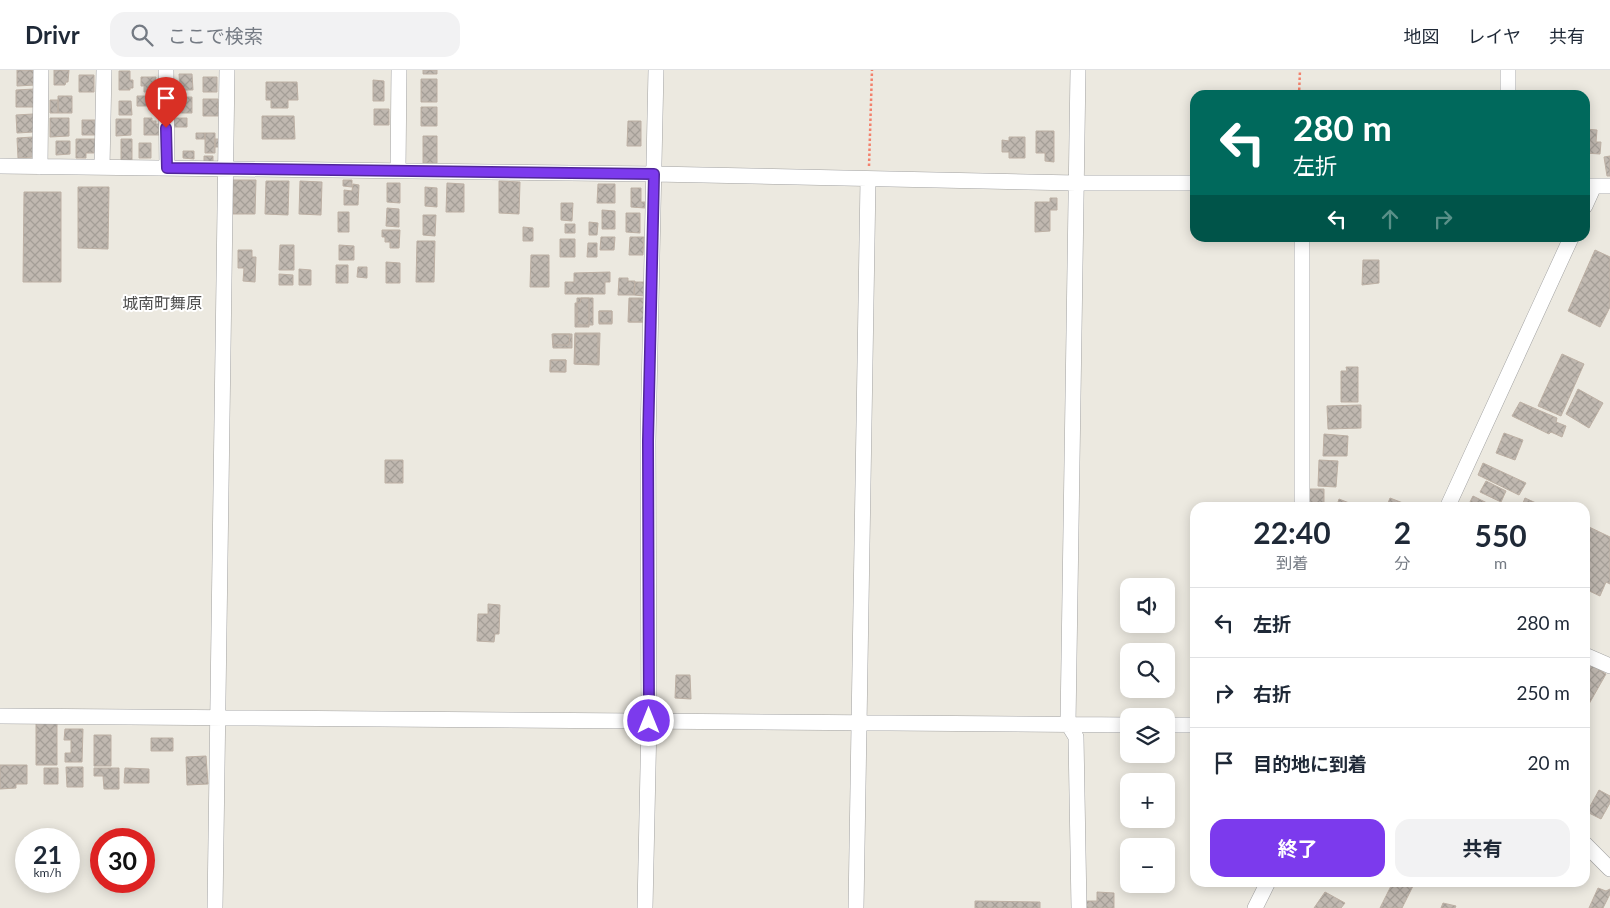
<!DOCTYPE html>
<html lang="ja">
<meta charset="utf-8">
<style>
body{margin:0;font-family:Lato,"Noto Sans JP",sans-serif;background:#f2f2f3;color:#1f2937;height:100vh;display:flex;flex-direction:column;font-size:19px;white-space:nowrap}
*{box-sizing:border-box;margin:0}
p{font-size:16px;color:#747a83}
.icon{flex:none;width:28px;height:28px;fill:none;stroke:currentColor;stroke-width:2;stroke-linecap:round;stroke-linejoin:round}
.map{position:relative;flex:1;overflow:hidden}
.drawer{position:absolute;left:1190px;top:432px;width:400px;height:385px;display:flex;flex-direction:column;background:#fff;border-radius:15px;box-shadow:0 2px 12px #0003}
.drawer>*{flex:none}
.top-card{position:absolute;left:1190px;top:20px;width:400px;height:152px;border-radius:15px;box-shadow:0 2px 12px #0003;background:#00695c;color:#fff;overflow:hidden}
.tools{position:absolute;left:1120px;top:508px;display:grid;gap:10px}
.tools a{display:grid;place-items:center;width:55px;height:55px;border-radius:10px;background:#fff;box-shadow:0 2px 12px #0003;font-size:25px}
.speed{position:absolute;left:15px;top:758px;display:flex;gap:10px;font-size:25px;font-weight:700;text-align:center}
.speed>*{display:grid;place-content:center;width:65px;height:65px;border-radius:50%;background:#fff;box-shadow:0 2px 12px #0003;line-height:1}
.speed small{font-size:12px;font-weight:400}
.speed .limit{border:8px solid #d22;background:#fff;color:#111}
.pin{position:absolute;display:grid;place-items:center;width:42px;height:42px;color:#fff;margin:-51px -21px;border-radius:50% 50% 50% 0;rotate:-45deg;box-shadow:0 0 5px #0007}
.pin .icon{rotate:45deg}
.me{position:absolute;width:55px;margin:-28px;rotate:0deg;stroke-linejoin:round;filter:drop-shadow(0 0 4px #0008)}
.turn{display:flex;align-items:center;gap:18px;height:105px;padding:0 20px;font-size:22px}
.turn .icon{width:65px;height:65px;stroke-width:2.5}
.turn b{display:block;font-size:35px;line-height:42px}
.lanes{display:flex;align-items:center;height:48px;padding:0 20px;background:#0003;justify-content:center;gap:25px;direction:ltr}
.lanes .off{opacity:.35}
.eta{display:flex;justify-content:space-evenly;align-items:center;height:85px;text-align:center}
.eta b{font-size:30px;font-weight:700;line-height:35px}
.button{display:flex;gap:10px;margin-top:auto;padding:10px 20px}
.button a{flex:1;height:58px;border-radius:15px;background:#7c3aed;color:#fff;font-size:20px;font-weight:700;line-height:58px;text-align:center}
.button a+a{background:#f2f2f3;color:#1f2937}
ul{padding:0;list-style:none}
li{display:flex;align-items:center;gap:15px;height:70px;padding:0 20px;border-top:1px solid #e0e1e3}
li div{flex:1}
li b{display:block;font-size:19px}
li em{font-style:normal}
header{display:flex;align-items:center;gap:30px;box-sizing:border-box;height:70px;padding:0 25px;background:#fff;border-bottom:1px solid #e0e1e3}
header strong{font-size:24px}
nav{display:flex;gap:28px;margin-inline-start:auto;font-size:18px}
.search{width:350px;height:45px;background:#f2f2f3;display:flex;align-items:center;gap:12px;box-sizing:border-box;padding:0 18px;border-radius:15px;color:#747a83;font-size:19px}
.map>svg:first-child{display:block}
.building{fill:url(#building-cross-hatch);stroke:#bdb0a4}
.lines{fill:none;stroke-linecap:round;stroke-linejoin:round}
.street-casing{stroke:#a2a2a2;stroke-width:16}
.path{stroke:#f3806b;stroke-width:2.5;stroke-dasharray:2.5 2.5;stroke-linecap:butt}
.street{stroke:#fff;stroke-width:15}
.route-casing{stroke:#51269a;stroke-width:12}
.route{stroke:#7c3aed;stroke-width:9}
.labels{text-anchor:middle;stroke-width:4;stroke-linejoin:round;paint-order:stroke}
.quarter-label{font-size:16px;fill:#4e4e4e;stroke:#fff}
</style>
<header>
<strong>Drivr</strong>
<div class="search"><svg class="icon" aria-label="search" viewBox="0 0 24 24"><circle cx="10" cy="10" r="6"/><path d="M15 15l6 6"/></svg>ここで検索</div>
<nav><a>地図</a><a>レイヤ</a><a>共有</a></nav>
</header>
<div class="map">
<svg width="1610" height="838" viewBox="0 0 1610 838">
<defs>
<pattern id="building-cross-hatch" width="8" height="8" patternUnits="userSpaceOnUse" patternTransform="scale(1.25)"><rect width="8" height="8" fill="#c0b8b0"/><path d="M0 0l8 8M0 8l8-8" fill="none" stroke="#a49e97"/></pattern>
</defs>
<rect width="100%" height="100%" fill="#ece9e0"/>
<path class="building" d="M17 0H34L35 15 17 16Z
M54 0H69L68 12H66L65 15H54Z
M423 0H437V4H423Z
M119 1H130V10H133V18H130V20H119Z
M179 4H192L193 20H180Z
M79 5H94V22H79Z
M141 7H156L155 12H159V22H144V16H141Z
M203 7H217V22H203Z
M421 9H437V32H421Z
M373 10 384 11V31H373Z
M266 12H297L298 30H288V38H271V30H266Z
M34 19V37H16V20Z
M58 26H72V43H58Z
M137 26H158L159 36H137Z
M179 27H192V43H179Z
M203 29H218V46H203Z
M50 30H58V43H50Z
M119 31H131L132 45H119Z
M421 37H437V56H421Z
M374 39H389V55H374Z
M33 44 34 62 17 63 16 45Z
M262 46H294L295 69H262Z
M50 48H69V66L50 67Z
M144 48H152V51H156V54H159V65H144Z
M169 48H187V57H169Z
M116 49H131V65L116 66Z
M82 50H96L97 65H82Z
M628 51H641V76H627Z
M1585 59 1597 60 1596 72H1601L1600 84 1585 83Z
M1036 61H1054V92L1045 91V83H1036Z
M196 63H205V69H196Z
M205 63H215V83H205Z
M423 66H437V93H423Z
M33 67 34 87 18 88 17 68Z
M1009 67H1025V88H1009V82H1002V70L1009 71Z
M76 69H97V80H95L94 83H86V88H76Z
M121 69H132V90H121Z
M215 69H219V77H215Z
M56 71H70V84L56 85Z
M139 73H151V88H139Z
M183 81H194V89L183 88Z
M204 86H213V92H204Z
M1610 86V106H1607L1604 87Z
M233 110H256L255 144H233Z
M343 110H352V117L343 116Z
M266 111H289L288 145 265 144Z
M300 111 322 112 321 145 299 144Z
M499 111 520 112 519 144 499 143Z
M387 113H400V133L387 132Z
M447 113 464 114V142H446Z
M353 114 359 115 358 135H344V120L352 121Z
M598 114H615V133H597Z
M78 117H109L108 179 78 178Z
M425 117 437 118V137L425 136Z
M631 118H641V132H645V138L631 137Z
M24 122H61V212H23Z
M1050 128H1057V140H1050V161L1035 162V132H1050Z
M561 133H573L572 151 561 150Z
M387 138 399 139V157L386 156Z
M602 140 615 141V159H602Z
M338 142H349V162H338Z
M626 143H640V163L626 162Z
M423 145H436L435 166 423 165Z
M589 152 598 153 597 165H589Z
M565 154H575V163H565Z
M523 157 533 158V171H523Z
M382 160H400L399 178H390V172H385V167H382Z
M601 167H615L614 180H600Z
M630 167H644L643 185H629Z
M560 169H575V187H560Z
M417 171H435L434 212H416Z
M588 173H597V187H587Z
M280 175H294V200H279Z
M339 175 354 176V190H339Z
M238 180H252V187H256L255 212 243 211 244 198H238Z
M1595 180 1610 187V237L1600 257 1568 241Z
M531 185H549V217H530Z
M1363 190H1379V213L1362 215Z
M386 192 400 193V213H386Z
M336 195H348V213H336Z
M358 197H367V208L357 207Z
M299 199 311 200V215H299Z
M610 202V212H605V224H565V212H574V203Z
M279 204 293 205V215H279Z
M619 208H628V211H635L634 225H618Z
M635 212H644V226L634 225Z
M577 228H593V255H577Z
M581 228H589V257H575V233H580Z
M629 228H645V252H628Z
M630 229H644V252H629Z
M599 241H612V253H599Z
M599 241H612V254H599Z
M575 263H600L599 295 574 294Z
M552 264H572V278H553Z
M553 264H570L569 275H553Z
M575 264H598V294H575Z
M1562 284 1584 294 1561 346 1538 336Z
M550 290H566V302H550Z
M551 290H566L565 302 550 301Z
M1346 297H1358V332H1341V301H1347Z
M1578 319 1603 333 1589 358 1566 344Z
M1520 332 1557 348 1556 352 1566 356 1562 367 1551 362 1549 364 1512 346Z
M1361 335V358L1328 359 1327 336Z
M1504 363 1523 370 1515 390 1496 383Z
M1324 364 1348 366 1347 386H1323Z
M385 390H403V413H385Z
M1319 390 1338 391 1336 417 1318 416Z
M1483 393 1526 413 1519 425 1478 405Z
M1486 411 1506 421 1501 432 1480 422Z
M1308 419H1324V438H1308Z
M1473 426 1491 435 1490 438H1467Z
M1390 428 1416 438H1386Z
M1525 428 1547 438H1521Z
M1339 429 1362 438H1336Z
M1585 455 1610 467V514L1606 512 1600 526 1585 519Z
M488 534 500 535 499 564H495L494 572 477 571 478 544H488Z
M1585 591 1606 604 1585 641Z
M676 605H690L691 629 675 628Z
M36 651H57V695H36Z
M65 659H83L82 692H65V683H71V670H64Z
M94 665H111V696H94Z
M151 668H173V681H151Z
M206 686 208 714 187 715 186 687Z
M0 695H27V714H16V718L0 719Z
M66 697H83V717H67Z
M44 698H58V714H44Z
M94 698H119V719H104L103 706H94Z
M125 698 149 699V713H124Z
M1599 720 1610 726V733L1601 749 1587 742Z
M1393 812H1404L1413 816 1402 838H1380Z
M1598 818 1606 821 1610 819V824L1603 838H1589Z
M1097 822 1114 823V838H1086V831H1097Z
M1325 822 1345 833 1341 838H1314Z
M975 831 1040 832V838H975Z
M1443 833 1456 836 1455 838H1441Z"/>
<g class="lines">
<g class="street-casing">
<path id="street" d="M166 0 167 97
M1078 0 1068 654 1076 667 1079 838
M1508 0V25
M0 96 654 104 1076 113H1195
M40 97 41 0
M102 97 104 0
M398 100 399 0
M1585 116H1610
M1585 136 1594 116
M1302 438V168
M1447 438 1571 168
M1585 585 1610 596
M0 646 1129 655
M1166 655H1195
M1585 774 1610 799
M215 838 227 0
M645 838 649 651 648 371 656 0
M856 838 868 110
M1255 838 1268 812"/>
</g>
<path class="path" d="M1299 25 1300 0
M869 96 872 0"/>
<use href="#street" class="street"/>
</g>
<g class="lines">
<g class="route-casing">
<path id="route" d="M166 58 167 98 654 104 648 371 649 651"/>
</g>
<use href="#route" class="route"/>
</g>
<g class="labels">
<g class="quarter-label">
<text x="162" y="239">城南町舞原</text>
</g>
</g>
</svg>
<div class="tools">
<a><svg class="icon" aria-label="sound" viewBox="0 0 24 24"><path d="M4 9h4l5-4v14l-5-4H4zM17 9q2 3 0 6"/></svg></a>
<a><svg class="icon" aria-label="search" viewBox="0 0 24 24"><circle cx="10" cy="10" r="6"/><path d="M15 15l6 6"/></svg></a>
<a><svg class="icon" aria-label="layers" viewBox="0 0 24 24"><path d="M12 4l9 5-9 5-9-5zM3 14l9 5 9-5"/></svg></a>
<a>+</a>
<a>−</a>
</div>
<div class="speed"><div>21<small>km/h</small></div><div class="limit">30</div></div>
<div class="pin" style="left:166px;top:58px;background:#d93025"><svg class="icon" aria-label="arrive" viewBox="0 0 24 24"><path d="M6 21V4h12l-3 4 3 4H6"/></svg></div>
<svg class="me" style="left:649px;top:651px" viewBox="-20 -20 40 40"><circle r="17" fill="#7c3aed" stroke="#fff" stroke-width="3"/><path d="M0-11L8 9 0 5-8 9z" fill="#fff"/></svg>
<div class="top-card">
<div class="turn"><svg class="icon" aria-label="left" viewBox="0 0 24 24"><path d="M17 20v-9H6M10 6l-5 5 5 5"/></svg><div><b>280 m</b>左折</div></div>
<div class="lanes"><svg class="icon" aria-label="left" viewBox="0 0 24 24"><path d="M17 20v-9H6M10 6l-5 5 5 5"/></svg><svg class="icon off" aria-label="ahead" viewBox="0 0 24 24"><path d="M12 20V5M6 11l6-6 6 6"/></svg><svg class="icon off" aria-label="right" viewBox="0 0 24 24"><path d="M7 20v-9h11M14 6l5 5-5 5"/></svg></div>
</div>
<section class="drawer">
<div class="eta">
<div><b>22:40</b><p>到着</p></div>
<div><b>2</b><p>分</p></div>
<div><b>550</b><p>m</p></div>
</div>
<ul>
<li><svg class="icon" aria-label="left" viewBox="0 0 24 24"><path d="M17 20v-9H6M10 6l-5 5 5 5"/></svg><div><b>左折</b></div><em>280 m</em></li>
<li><svg class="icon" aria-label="right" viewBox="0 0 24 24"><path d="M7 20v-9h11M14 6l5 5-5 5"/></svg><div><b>右折</b></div><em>250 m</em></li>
<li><svg class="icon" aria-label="arrive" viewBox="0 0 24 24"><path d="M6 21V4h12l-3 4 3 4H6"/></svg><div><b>目的地に到着</b></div><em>20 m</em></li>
</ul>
<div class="button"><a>終了</a><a>共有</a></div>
</section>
</div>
